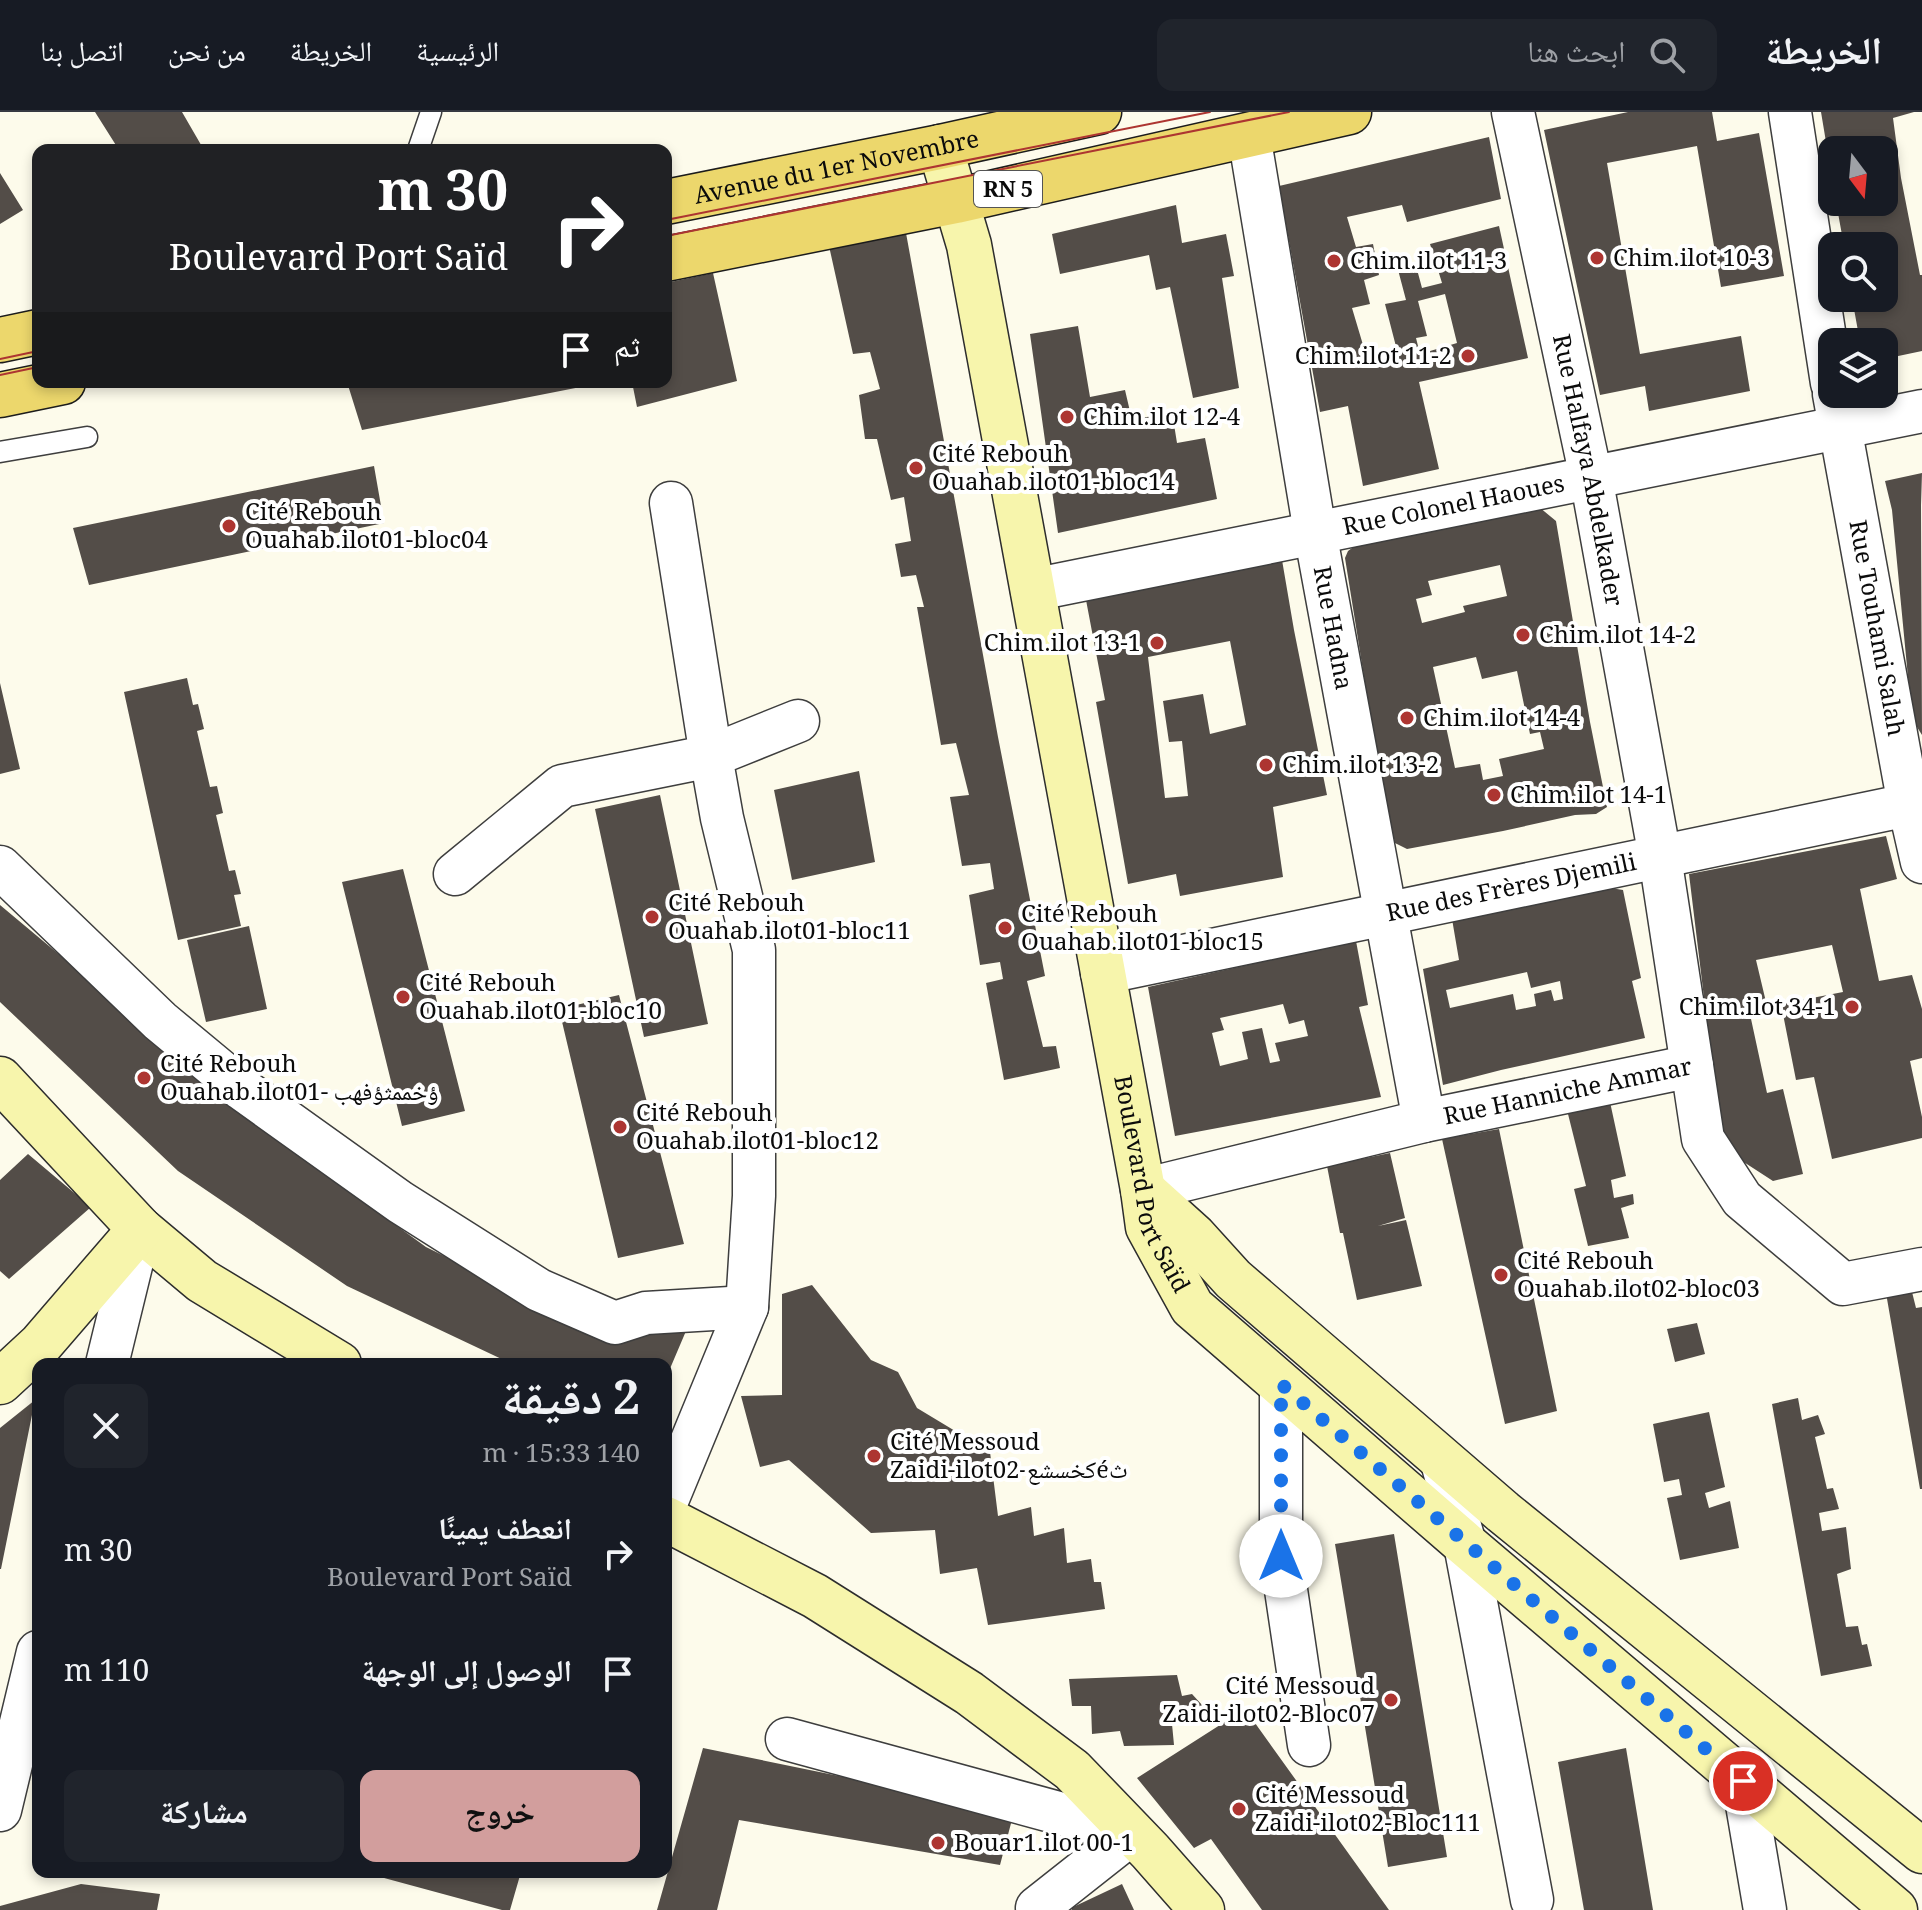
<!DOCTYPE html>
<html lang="ar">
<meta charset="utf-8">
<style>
body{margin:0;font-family:Georgia,"Noto Naskh Arabic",serif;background:#20242c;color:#f1f3f6;direction:rtl;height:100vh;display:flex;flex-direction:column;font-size:30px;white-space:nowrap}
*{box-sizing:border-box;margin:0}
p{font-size:26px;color:#9ea1a6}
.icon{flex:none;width:44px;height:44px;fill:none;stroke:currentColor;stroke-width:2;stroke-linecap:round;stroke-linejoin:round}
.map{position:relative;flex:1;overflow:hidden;direction:ltr}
.panel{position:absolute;left:32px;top:1246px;width:640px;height:520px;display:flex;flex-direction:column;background:#171b24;border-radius:16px;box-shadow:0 4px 12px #0003;direction:rtl}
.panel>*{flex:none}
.top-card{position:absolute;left:32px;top:32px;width:640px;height:244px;border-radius:16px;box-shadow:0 4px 12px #0003;direction:rtl;background:#202124;color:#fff;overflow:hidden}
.needle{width:52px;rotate:164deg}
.tools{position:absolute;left:1818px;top:24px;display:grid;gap:16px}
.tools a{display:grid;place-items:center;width:80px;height:80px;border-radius:16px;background:#171b24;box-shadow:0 4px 12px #0003;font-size:40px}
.pin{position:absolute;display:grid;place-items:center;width:68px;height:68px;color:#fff;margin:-34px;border:4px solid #fff;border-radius:50%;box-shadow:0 2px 8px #0007}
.me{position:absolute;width:88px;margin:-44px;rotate:0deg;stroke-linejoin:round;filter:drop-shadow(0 0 6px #0008)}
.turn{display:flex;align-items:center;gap:28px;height:168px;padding:0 32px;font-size:36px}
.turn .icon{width:104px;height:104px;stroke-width:2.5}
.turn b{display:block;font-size:56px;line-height:68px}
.then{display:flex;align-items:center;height:76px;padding:0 32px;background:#0003;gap:16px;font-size:30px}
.round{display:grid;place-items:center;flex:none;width:84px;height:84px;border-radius:16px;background:#20242c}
.headline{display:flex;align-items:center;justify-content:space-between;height:136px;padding:0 32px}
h1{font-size:48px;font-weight:800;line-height:60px}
.button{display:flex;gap:16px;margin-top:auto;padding:16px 32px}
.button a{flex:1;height:92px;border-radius:16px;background:#d29e9d;color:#111;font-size:32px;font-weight:800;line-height:92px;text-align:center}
.button a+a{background:#20242c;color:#f1f3f6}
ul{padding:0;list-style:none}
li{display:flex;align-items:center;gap:24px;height:120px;padding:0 32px}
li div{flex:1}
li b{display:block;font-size:30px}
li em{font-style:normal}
header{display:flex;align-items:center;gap:48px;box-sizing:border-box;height:112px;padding:0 40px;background:#171b24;border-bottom:2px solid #363941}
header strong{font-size:38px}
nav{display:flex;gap:44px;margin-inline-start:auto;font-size:28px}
.search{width:560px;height:72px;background:#20242c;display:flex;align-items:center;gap:20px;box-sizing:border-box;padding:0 28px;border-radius:16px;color:#9ea1a6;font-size:30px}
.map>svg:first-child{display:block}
.building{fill:#534d48;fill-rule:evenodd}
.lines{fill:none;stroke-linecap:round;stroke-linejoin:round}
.lane-casing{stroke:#3e3e3e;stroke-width:23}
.street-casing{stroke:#3e3e3e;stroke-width:45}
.secondary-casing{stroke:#2d2d2d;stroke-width:47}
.primary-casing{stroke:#1c1c1c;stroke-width:47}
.lane{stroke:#fff;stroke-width:20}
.street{stroke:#fff;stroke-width:42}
.secondary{stroke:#f7f5ac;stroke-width:44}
.primary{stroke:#ecd76c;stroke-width:44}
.tram{stroke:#ad3531;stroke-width:2}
.route{stroke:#1a73e8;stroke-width:14;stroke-dasharray:0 25.2}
.poi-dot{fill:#ad3531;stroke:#fff;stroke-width:3}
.labels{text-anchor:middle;stroke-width:8;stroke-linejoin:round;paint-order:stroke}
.shield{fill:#fff;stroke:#545454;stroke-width:2}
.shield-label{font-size:22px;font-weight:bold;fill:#0b0b0b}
.street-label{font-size:24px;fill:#0b0b0b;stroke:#fff}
.poi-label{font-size:24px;fill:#0b0b0b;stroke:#fff;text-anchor:start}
</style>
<header>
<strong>الخريطة</strong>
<div class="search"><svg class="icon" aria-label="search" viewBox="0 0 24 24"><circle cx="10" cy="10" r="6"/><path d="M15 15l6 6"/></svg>ابحث هنا</div>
<nav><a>الرئيسية</a><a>الخريطة</a><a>من نحن</a><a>اتصل بنا</a></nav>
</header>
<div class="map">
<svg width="1922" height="1798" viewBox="0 0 1922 1798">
<rect width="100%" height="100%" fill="#fdfbeb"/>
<path class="building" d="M95 0H182L204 38H119Z
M1628 0H1712L1717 29 1759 21 1784 164 1721 175 1697 34 1607 51 1640 242 1741 224 1750 279 1649 299 1645 274 1600 283 1544 18Z
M1821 0H1914L1893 6 1901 66 1920 163H1922V239L1884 247V230H1860L1852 186H1884V134H1844L1836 90H1884V38H1832V54H1830Z
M1489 25 1501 87 1407 110 1402 93 1347 105 1356 135 1373 132 1379 163 1364 168 1370 192 1352 196 1369 253 1399 246 1385 192 1406 188 1397 154 1415 150 1422 176 1442 171 1430 132 1499 114 1528 246 1419 270 1439 357 1363 374 1348 294 1320 300 1279 74ZM1445 182 1457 231 1420 242 1416 226 1427 224 1418 189Z
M0 61 23 98 0 112Z
M1176 93 1182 131 1226 122 1234 164 1222 166 1239 276 1193 286 1170 175 1156 178 1149 143 1060 162 1052 122Z
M906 121 998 625 1045 864 1027 869 1043 935 1056 934 1060 956 1004 968 986 871 1003 867 1000 850 980 853 969 783 994 777 990 751 962 754 950 685 969 683 956 631 941 633 917 495H924L916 463 901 465 895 432 911 429 904 385 891 388 877 327H865L859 283 880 277 870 240 853 242 829 134Z
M713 161 737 269 637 295 632 270H666V171Z
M1078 214 1090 285 1125 278 1132 308 1172 300 1177 331 1205 326 1217 387 1058 421 1030 222Z
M347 270H601V271L362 318Z
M374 354 384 411 89 473 73 416Z
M1922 361 1921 393 1922 623 1912 607 1892 398 1885 369Z
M1539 395 1556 409 1590 610 1607 695 1596 702 1575 703 1503 719 1407 737 1395 731 1381 671 1345 446 1348 439 1360 430ZM1500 453 1507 484 1463 494 1465 500 1422 511 1416 487 1432 483 1428 469ZM1476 545 1482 567 1517 559 1530 622 1540 620 1544 637 1499 647 1503 664 1483 668 1480 652 1455 656 1433 555Z
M1282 448 1294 518 1327 683 1273 695 1283 765 1180 784 1176 762 1128 772 1096 590 1105 588 1086 488ZM1230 529 1246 613 1210 622 1203 582 1163 589 1169 630 1182 629 1188 684 1165 686 1148 545Z
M187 566 193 593 198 592 204 617 197 619 210 675 217 674 223 701 216 703 229 759 235 758 241 782 234 783 241 814 178 828 124 580Z
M0 571 20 657 0 662Z
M859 659 875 750 792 768 774 678Z
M660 683 708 912 644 925 595 697Z
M1886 724 1897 767 1860 777 1879 869 1912 863 1922 897V946L1910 949 1922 1005V1026L1832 1047 1814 965 1796 968 1781 892 1843 880 1832 833 1756 848 1766 890 1748 893 1767 981 1783 977 1803 1062 1773 1069 1736 1045 1719 1009 1689 762Z
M403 757 465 999 402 1014 342 770Z
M1599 774 1623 778 1641 866 1632 869 1645 926 1501 958 1443 973 1423 857 1459 848 1452 807ZM1527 860 1531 876 1560 869 1563 887 1554 889 1551 878 1534 882 1536 894 1516 898 1513 882 1450 896 1446 878Z
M0 793 299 1043 426 1135 604 1223 686 1219 666 1266V1252H512L347 1174 178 1059 0 890Z
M249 814 267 897 206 910 187 828Z
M1356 829 1368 893 1359 895 1381 985 1175 1024 1148 875ZM1283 892 1289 912 1304 908 1308 924 1275 931 1280 949 1270 951 1262 916 1242 920 1248 947 1220 954 1212 921 1224 918 1220 906Z
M619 883 684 1132 618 1146 559 897Z
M1610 990 1626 1064 1611 1068 1614 1086 1633 1082 1634 1092 1621 1096 1629 1126 1588 1134 1574 1077 1586 1074 1567 998Z
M1499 1017 1557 1299 1505 1312 1442 1027Z
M1390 1041 1405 1106 1378 1114 1406 1108 1422 1174 1357 1188 1343 1121H1340L1327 1054Z
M28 1042 91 1095 9 1167 0 1159V1068Z
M812 1173 871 1248 898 1260 917 1296 990 1340 998 1404 1031 1395 1034 1424 1064 1416 1067 1451 1091 1447 1094 1470H1101L1105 1497 988 1513 977 1456 940 1462 935 1418 871 1421 789 1348 760 1355 741 1284 782 1283V1182Z
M1911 1176 1916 1196 1922 1195V1377H1920L1886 1181Z
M1697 1211 1705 1242 1675 1250 1667 1217Z
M1798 1286 1802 1308 1818 1303 1825 1322 1815 1325 1827 1377 1833 1376 1839 1397 1819 1401 1822 1419 1846 1415 1851 1457 1837 1462 1846 1515 1858 1514 1862 1533 1867 1532 1872 1554 1821 1564 1772 1292Z
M35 1288 1 1457H0V1316Z
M1709 1300 1725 1375 1705 1381 1709 1396 1730 1389 1739 1436 1680 1448 1667 1386 1682 1383 1679 1367 1664 1370 1653 1312Z
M1394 1422 1447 1745 1388 1755 1335 1432Z
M1177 1563 1182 1584 1192 1582 1203 1594V1606L1172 1612 1174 1633 1124 1634 1120 1619 1092 1622 1091 1594H1072L1069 1567Z
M1245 1597 1389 1798H1262L1211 1727 1194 1736 1137 1666Z
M703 1636 1014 1700 1000 1753 739 1708 717 1798H657Z
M1626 1636 1653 1798H1584L1558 1650Z
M362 1760H521L510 1798H502Z
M81 1772 160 1782 157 1798H0V1794Z
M1122 1772 1134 1798H1072L1071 1796Z"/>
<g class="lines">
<g class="lane-casing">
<path id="lane" d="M418 38 431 0
M0 340 87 325"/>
</g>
<g class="street-casing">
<g id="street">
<path id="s1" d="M1513 0 1591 365 1660 745 1692 954"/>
<path d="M1790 0 1832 271"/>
<path id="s2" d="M1249 23 1315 420 1424 1009"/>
<path id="s3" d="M1834 282 1909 693 1922 750"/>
<path id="s4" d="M1032 478 1922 299"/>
<path d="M0 755 160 909 242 977 400 1090 539 1178 615 1211 646 1201 747 1195"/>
<path d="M455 762 562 674 711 644 671 391"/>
<path id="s5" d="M1102 861 1922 690"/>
<path id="s6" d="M1143 1078 1424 1009 1692 954 1703 1027 1742 1087 1843 1172 1922 1157"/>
<path d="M107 1252 140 1117"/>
<path d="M1281 1272V1444L1309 1633"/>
<path d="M1441 1347 1465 1432 1532 1788"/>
<path d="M666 1391 747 1195 754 1084V838L722 706 711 644 798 609"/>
<path d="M787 1627 1132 1721"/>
<path d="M1743 1669 1765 1798"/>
<path d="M0 1698 38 1540"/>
<path d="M1037 1796 1132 1721"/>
</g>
</g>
<g class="secondary-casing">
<g id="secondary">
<path id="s7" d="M940 35 969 133 1143 1078 1148 1115 1192 1195 1465 1432 1895 1798"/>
<path d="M0 967 140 1117 202 1169 339 1252"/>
<path d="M1143 1078 1194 1124 1233 1167 1503 1400 1922 1739"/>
<path d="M0 1270 40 1233 140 1117"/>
<path d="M666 1407 815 1484 969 1581 1072 1658 1150 1739 1202 1798"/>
</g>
</g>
<g class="primary-casing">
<g id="primary">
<path id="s8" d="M666 90 940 35 1099 0"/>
<path d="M666 147 956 89 1349 0"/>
<path d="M0 228 38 220"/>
<path d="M0 283 63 270"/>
</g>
</g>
<use href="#lane" class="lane"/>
<use href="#street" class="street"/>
<use href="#secondary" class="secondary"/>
<use href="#primary" class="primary"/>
<path class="tram" d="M666 108 1210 0
M666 124 1289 0
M0 247 38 239
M0 263 38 255"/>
</g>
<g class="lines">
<path class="route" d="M1281 1444V1272L1743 1669"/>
</g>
<g class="poi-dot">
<circle cx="1597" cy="146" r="8"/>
<circle cx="1334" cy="149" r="8"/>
<circle cx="1468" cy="244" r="8"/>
<circle cx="1067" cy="305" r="8"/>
<circle cx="916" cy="356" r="8"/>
<circle cx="229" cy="414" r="8"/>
<circle cx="1523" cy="523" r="8"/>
<circle cx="1157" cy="531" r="8"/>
<circle cx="1407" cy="606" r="8"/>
<circle cx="1266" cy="653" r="8"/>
<circle cx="1494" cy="683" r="8"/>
<circle cx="652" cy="805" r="8"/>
<circle cx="1005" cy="816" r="8"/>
<circle cx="403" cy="885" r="8"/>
<circle cx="1852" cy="895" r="8"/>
<circle cx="144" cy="966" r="8"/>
<circle cx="620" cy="1015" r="8"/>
<circle cx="1501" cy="1163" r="8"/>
<circle cx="874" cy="1344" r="8"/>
<circle cx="1391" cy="1588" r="8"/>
<circle cx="1239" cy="1697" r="8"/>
<circle cx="938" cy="1731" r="8"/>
</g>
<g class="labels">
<rect class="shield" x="974" y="59" width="68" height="36" rx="6"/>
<g class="shield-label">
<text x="1008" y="85">RN 5</text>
</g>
<g class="street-label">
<text dy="8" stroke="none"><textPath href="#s8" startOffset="174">Avenue du 1er Novembre</textPath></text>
<text dy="8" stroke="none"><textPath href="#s1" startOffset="366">Rue Halfaya Abdelkader</textPath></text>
<text dy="8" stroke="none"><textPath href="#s4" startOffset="430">Rue Colonel Haoues</textPath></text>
<text dy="8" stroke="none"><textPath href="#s2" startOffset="500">Rue Hadna</textPath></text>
<text dy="8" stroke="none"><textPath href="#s3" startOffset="238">Rue Touhami Salah</textPath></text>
<text dy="8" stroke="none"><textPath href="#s5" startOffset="418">Rue des Frères Djemili</textPath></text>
<text dy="8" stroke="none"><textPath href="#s6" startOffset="436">Rue Hanniche Ammar</textPath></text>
<text dy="8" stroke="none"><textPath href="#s7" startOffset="1060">Boulevard Port Saïd</textPath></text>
</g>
<g class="poi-label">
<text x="1613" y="154">Chim.ilot 10-3</text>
<text x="1350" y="157">Chim.ilot 11-3</text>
<text x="1452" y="252" text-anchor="end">Chim.ilot 11-2</text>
<text x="1083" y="313">Chim.ilot 12-4</text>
<text x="932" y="350">Cité Rebouh<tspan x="932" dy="28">Ouahab.ilot01-bloc14</tspan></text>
<text x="245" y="408">Cité Rebouh<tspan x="245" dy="28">Ouahab.ilot01-bloc04</tspan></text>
<text x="1539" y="531">Chim.ilot 14-2</text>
<text x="1141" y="539" text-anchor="end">Chim.ilot 13-1</text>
<text x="1423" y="614">Chim.ilot 14-4</text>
<text x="1282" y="661">Chim.ilot 13-2</text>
<text x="1510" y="691">Chim.ilot 14-1</text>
<text x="668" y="799">Cité Rebouh<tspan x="668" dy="28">Ouahab.ilot01-bloc11</tspan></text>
<text x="1021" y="810">Cité Rebouh<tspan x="1021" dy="28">Ouahab.ilot01-bloc15</tspan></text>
<text x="419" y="879">Cité Rebouh<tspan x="419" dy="28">Ouahab.ilot01-bloc10</tspan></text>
<text x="1836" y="903" text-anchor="end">Chim.ilot 34-1</text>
<text x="160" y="960">Cité Rebouh<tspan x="160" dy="28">Ouahab.ilot01- ؤخممثؤفهب</tspan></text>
<text x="636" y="1009">Cité Rebouh<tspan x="636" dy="28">Ouahab.ilot01-bloc12</tspan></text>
<text x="1517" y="1157">Cité Rebouh<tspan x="1517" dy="28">Ouahab.ilot02-bloc03</tspan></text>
<text x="890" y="1338">Cité Messoud<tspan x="890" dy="28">Zaidi-ilot02-كخسشعéث</tspan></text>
<text x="1375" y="1582" text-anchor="end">Cité Messoud<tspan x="1375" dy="28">Zaidi-ilot02-Bloc07</tspan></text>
<text x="1255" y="1691">Cité Messoud<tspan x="1255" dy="28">Zaidi-ilot02-Bloc111</tspan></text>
<text x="954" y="1739">Bouar1.ilot 00-1</text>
</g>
</g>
</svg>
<div class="tools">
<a><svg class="needle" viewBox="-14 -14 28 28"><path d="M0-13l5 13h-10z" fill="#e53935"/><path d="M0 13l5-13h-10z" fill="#9ea1a6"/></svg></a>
<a><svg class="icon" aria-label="search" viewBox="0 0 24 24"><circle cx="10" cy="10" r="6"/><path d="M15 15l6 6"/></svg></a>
<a><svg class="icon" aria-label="layers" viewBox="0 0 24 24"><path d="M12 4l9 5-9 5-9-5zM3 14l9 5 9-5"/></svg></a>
</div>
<div class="pin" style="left:1743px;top:1669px;background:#d93025"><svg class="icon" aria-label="arrive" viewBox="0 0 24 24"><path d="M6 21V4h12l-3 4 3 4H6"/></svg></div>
<svg class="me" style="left:1281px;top:1444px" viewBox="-20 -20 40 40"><circle r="19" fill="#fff"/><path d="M0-13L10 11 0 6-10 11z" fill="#1a73e8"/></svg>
<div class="top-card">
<div class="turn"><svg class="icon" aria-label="right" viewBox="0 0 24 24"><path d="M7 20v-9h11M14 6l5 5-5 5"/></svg><div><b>30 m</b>Boulevard Port Saïd</div></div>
<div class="then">ثم<svg class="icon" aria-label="arrive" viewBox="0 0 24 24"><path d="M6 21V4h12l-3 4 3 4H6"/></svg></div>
</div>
<section class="panel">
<div class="headline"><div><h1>2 دقيقة</h1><p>140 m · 15:33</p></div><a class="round"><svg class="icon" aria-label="close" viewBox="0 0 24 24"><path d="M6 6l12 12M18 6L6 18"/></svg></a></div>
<ul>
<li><svg class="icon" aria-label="right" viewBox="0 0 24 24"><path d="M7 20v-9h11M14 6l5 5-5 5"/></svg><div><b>انعطف يمينًا</b><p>Boulevard Port Saïd</p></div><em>30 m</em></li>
<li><svg class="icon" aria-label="arrive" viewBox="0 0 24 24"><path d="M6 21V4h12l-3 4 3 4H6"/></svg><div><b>الوصول إلى الوجهة</b></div><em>110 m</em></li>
</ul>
<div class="button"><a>خروج</a><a>مشاركة</a></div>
</section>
</div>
